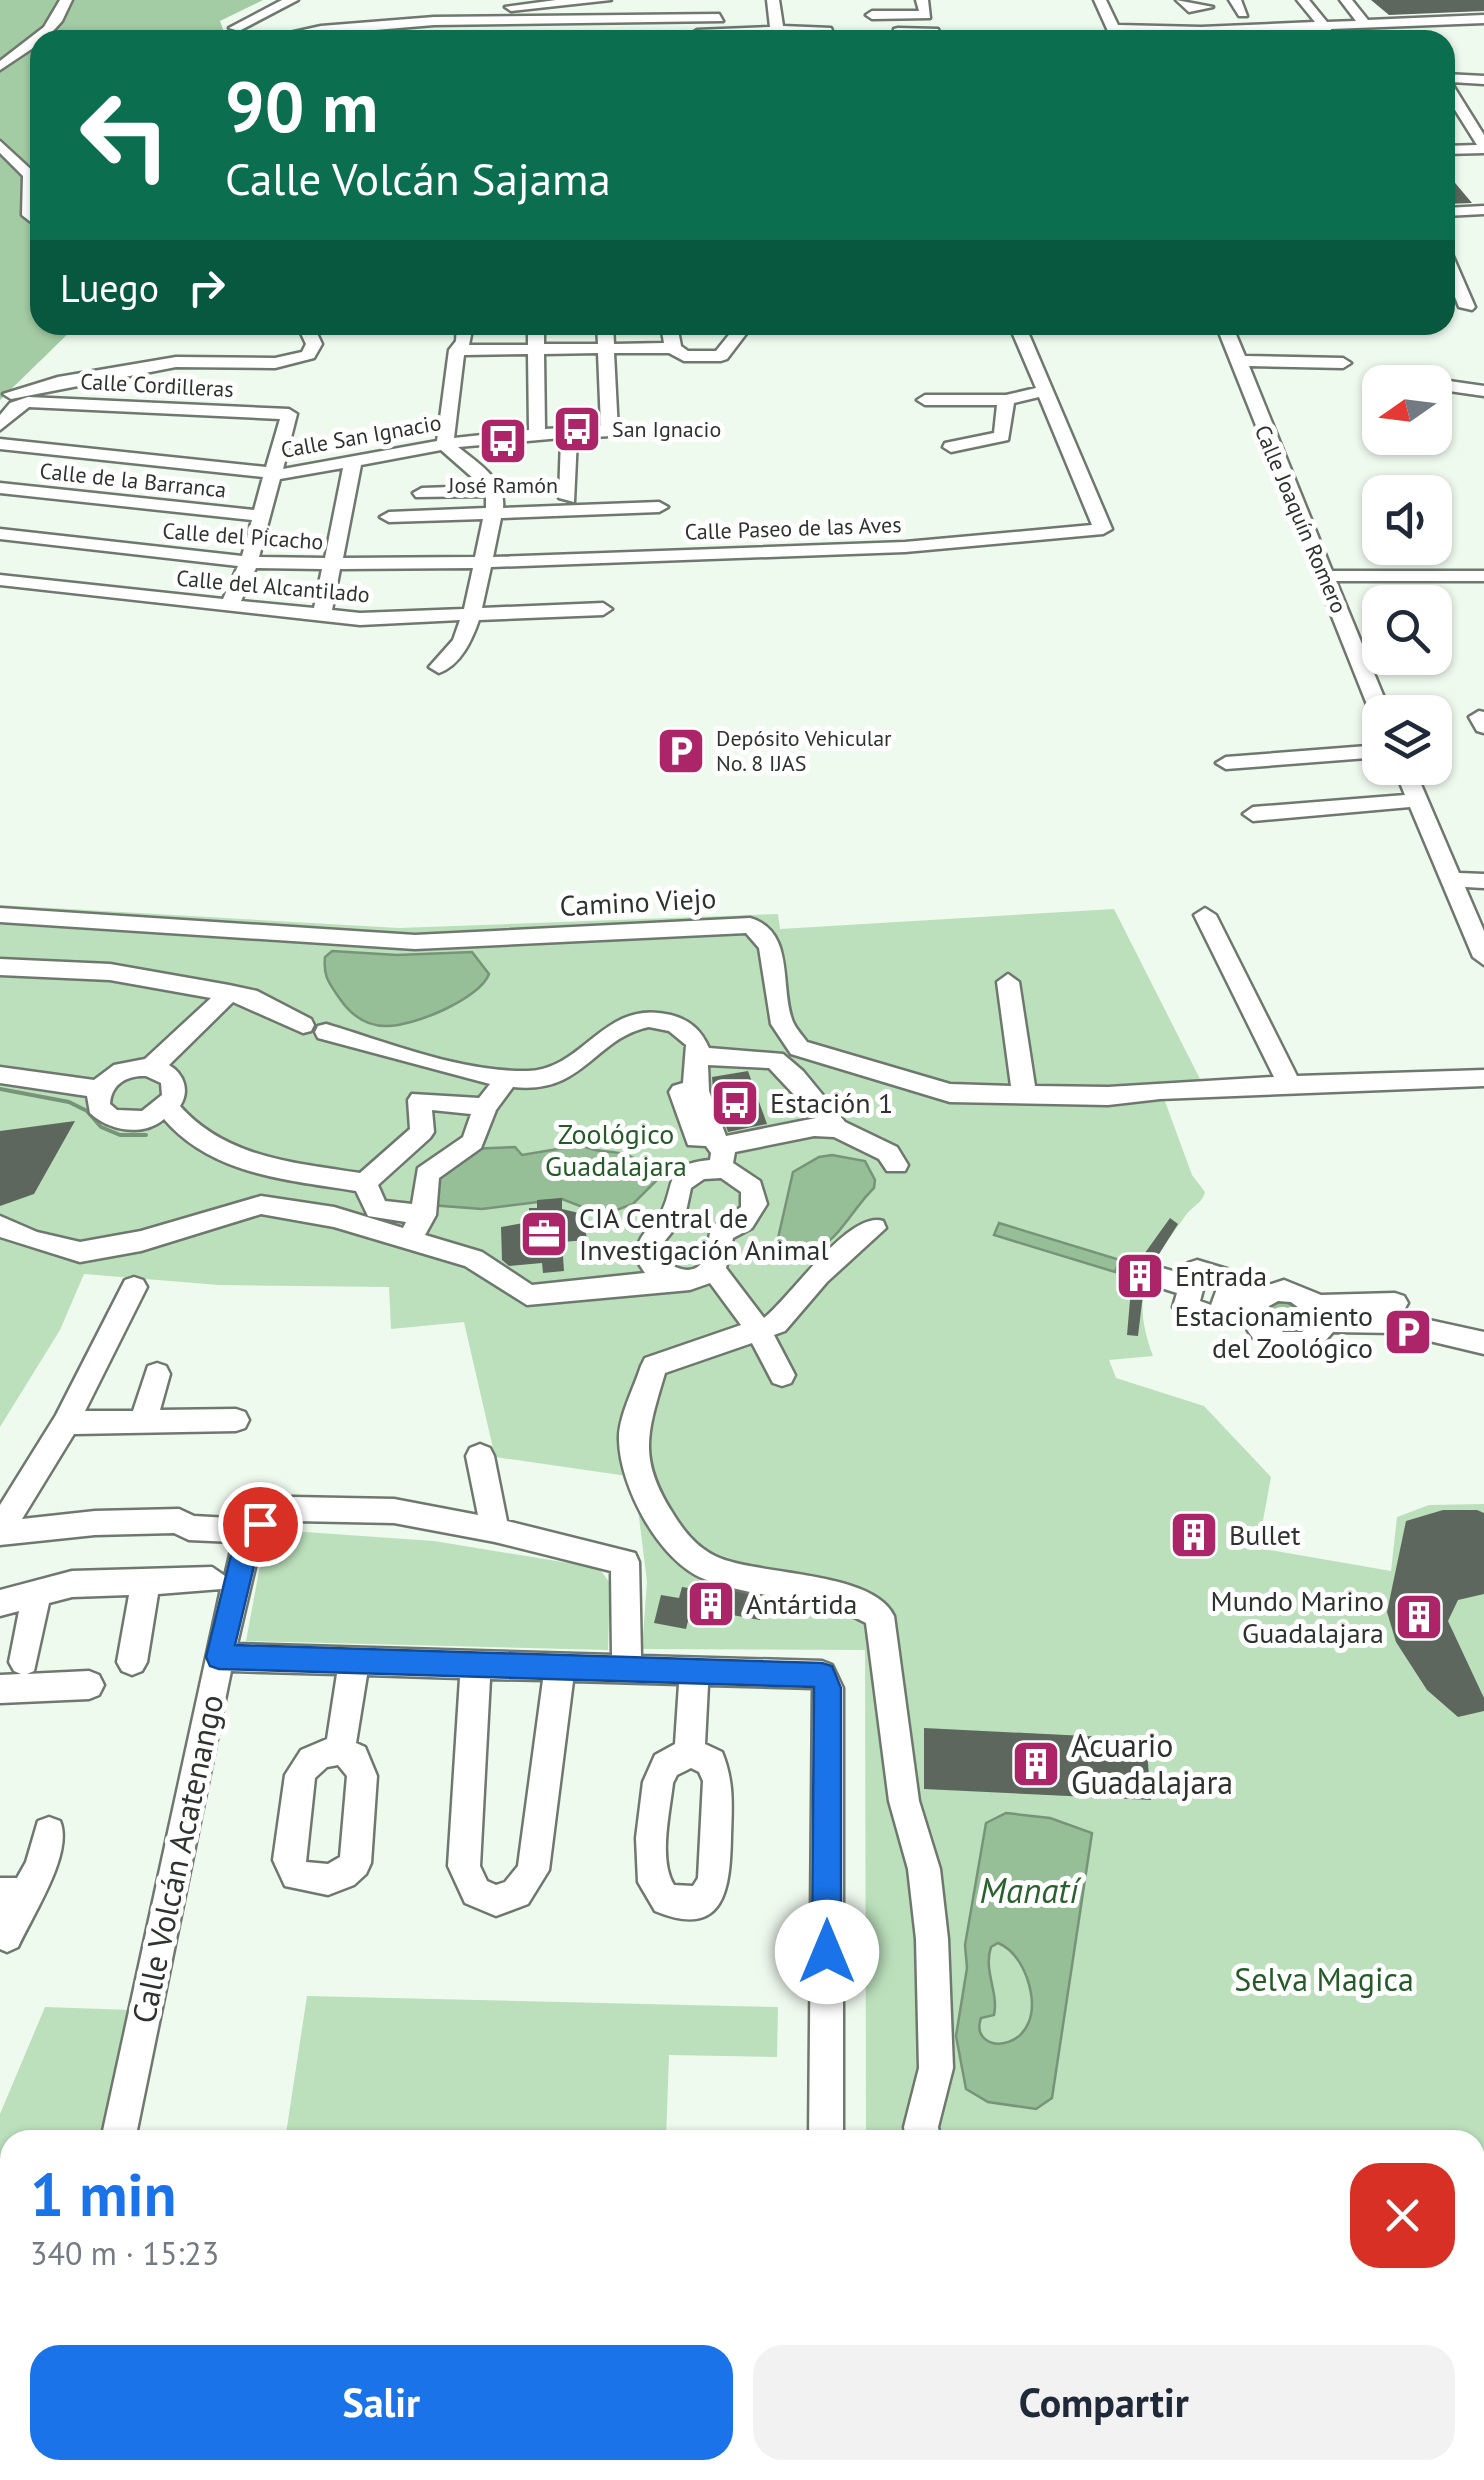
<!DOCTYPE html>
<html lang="es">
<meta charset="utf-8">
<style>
body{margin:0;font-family:"PT Sans",sans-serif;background:#f2f2f3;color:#1f2937;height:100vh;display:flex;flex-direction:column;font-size:38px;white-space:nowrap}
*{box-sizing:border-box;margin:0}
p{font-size:32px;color:#747a83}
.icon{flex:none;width:55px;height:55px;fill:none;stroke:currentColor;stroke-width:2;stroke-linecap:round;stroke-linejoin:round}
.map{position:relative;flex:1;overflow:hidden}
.sheet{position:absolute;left:0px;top:2130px;width:1485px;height:350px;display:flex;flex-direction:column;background:#fff;border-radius:30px 30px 0 0;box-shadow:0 2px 8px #0004}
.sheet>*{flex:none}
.guide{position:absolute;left:30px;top:30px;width:1425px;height:305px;border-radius:30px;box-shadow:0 2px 8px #0004;background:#0b6e4f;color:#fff;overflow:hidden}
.needle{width:65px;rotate:256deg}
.tools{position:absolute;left:1362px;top:365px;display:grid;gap:20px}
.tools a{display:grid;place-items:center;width:90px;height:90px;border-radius:20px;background:#fff;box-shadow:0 2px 8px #0004;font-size:50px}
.pin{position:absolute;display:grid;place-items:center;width:85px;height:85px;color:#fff;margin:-42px;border:5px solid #fff;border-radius:50%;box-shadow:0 2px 10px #0007}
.me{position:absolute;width:110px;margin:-55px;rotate:0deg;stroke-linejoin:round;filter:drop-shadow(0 0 8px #0008)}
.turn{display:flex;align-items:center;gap:35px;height:210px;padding:0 30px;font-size:45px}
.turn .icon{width:130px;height:130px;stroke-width:2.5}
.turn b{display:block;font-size:70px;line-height:85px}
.then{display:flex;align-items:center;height:95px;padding:0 30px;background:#0003;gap:20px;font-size:38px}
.round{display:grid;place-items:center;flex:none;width:105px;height:105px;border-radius:30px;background:#f2f2f3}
.overview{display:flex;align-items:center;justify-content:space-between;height:170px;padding:0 30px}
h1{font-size:60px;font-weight:600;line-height:75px;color:#1a73e8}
.button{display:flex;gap:20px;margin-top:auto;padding:20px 30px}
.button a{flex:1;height:115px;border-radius:30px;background:#1a73e8;color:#fff;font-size:40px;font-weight:600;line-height:115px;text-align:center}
.button a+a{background:#f2f2f3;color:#1f2937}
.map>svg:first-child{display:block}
.green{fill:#bce0bc}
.forest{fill:#a4cca4}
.water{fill:#96be97;stroke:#779478;stroke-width:2.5;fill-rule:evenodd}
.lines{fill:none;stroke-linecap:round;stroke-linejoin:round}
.stream{stroke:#779478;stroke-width:4}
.building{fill:#5e675e}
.minor-casing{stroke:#6f786f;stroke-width:5}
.minor{fill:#fff;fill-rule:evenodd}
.route{fill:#1a73e8;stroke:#114b97;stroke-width:2.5}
.labels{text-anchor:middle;stroke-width:10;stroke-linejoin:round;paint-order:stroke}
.far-street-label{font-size:22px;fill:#2f332f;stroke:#fff}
.far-poi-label{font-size:22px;fill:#2f332f;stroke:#fff;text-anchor:start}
.street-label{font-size:28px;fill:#2f332f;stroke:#fff}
.poi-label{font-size:28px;fill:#2f332f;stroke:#fff;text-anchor:start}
.park-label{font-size:28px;fill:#245b29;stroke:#fff}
.near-poi-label{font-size:32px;fill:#2f332f;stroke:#fff;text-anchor:start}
.near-street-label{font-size:32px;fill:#2f332f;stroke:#fff}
.near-park-label{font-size:32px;fill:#245b29;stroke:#fff}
.near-water-label{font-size:35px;font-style:italic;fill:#2a612e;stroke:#fff}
</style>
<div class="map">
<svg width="1484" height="2480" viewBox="0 0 1484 2480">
<rect width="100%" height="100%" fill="#effaef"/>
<path class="green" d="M0 905 399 928 778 914 780 929 1114 909 1202 1083 1159 1085 1192 1175 1205 1192C1202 1204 1193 1205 1186 1215 1149 1266 1129 1292 1153 1356L1109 1360 1116 1378 1204 1406 1271 1477 1258 1548 1391 1571 1397 1517 1429 1505 1484 1504V2480H866V2470H1475V2140H866L865 1650 642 1649 647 1582 634 1477 495 1457 464 1322 391 1329 389 1287 219 1285 84 1274 60 1330 0 1427Z
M305 1532 434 1541 599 1568 610 1583 608 1650 246 1641 264 1544 275 1535Z
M307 1996 778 2007 777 2057 669 2055 666 2140H285Z
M45 2007 132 2010 105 2140H10V2205H0V2114Z"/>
<path class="forest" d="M0 0H263L220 21 227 40H40V325H77L0 400Z"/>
<path class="water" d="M332 951 397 955 472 952 489 974C480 999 412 1027 386 1026 365 1026 351 1015 340 999 329 983 323 977 325 957Z
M581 1145C596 1153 608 1150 624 1154 635 1157 646 1165 655 1171L656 1181 633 1204 603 1215 562 1199 482 1209 430 1205 431 1177 468 1149 515 1147 522 1155Z
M832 1155 865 1161 875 1180 874 1188C846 1214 826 1273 776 1247L793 1172 819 1157Z
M999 1223 1120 1260 1115 1272 994 1235Z
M1285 1301 1308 1316V1327L1299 1334 1286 1335 1266 1319 1272 1304Z
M1006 1813 1050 1818 1092 1833 1052 2098 1036 2109 988 2102 966 2089 956 2036 967 1968 965 1945 986 1823ZM998 1943C1013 1949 1021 1962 1027 1978 1053 2054 967 2059 981 2018L994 2015C999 1992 983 1971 991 1947Z"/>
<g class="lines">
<path class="stream" d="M0 1089 69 1102 87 1111 101 1127 120 1135H146"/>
</g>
<path class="building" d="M1371 0H1484V11L1389 15Z
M1445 171 1472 203 1445 204Z
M748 1071 767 1124 728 1132 713 1090 712 1077Z
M75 1121 34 1194 0 1206V1131Z
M562 1198V1209L583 1214 587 1240 562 1242 564 1271 543 1273 542 1263 509 1266 502 1260 501 1227 529 1222V1208H537V1200Z
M1170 1218 1178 1224 1154 1262 1137 1264Z
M1132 1277 1144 1286 1138 1336 1127 1335Z
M1443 1510H1477L1484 1513V1594L1458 1600 1448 1621 1484 1698V1711L1458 1717 1427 1690 1396 1642 1387 1612 1406 1521Z
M1181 1513H1198L1206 1557H1189Z
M697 1580 764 1598 760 1620 710 1611 707 1624 688 1621 686 1629 654 1623 661 1595 679 1598 682 1587 695 1589Z
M924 1728 1146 1739 1151 1800 924 1789Z"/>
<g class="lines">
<g class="minor-casing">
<path id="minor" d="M60 0H72L62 21 45 40 0 70V61L44 27Z
M282 0H298L239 31 229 28Z
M556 0H611L511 11 505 7Z
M767 0H779L783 26 831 28 836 40H824L822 34H783L784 40H772L771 34 697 38 691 34 697 30 770 27Z
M916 0H928L930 18 872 19 866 15 872 11H919Z
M1094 0H1106L1118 25 1201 27 1315 22 1297 0H1309L1327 22 1356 21 1340 0H1352L1368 20 1484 15V23L1331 29 1330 40H1323L1319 30 1201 35 1121 33 1124 40H1112Z
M1176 0 1213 7 1189 12Z
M1229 0H1241L1247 16H1239Z
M719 14 723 21 434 25 258 40 321 26 434 17Z
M898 28 938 29 942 40 894 35V29Z
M642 33 648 37 646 40H571L577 36Z
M461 36 484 40H455Z
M1445 74 1484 76V84L1451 82 1484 135V153L1445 154V146L1477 145 1445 94Z
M0 141 37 175 40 229 22 215 23 176 0 153Z
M1484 206V214L1445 216V208Z
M1445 250 1452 254 1475 307 1472 310 1459 307 1445 272Z
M297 325H313L322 344 314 358 275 368 176 367 11 399 3 394 58 377 176 357 275 358 302 352 306 344Z
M457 325H473L469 345H528V325H544V344H598L597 325H613L614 344 664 343 661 325H677L681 346 688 351H716L732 331 746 334 727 359 721 361H684L669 353H614L618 431 610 436 577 438 574 502 559 498 561 438 458 447C479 464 506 480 503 508L659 502 668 507 659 512 501 518 493 557 905 542 1092 525 1039 397 1014 403 1008 440 951 452 943 447 945 443 994 433 997 405H925L917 400 925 395H1006L1036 388 1009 325H1025L1112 529 1103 534 905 552 491 567 482 608 603 603 612 609 603 615 479 620C472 640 461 665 439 673L429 667 453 640 460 620 360 625 0 585V575L223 599 238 566 0 539V529L242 556 252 520 0 493V483L254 510 263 477 0 449V439L266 467 280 419 29 407 0 430V415L10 403 28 397 289 409 297 414 283 469 437 441 449 350 456 341ZM598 353 601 426 545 429 544 354ZM528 354 529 430 454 438 464 355ZM441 450 482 486 422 488 413 493 416 497 486 496V508L389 512 380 517 389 522 483 519 475 557 343 558 361 465ZM343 468 325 558 259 557 280 479ZM256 568 322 569 314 608 241 601ZM473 568 464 609 360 613 332 610 340 569Z
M1216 325H1232L1245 356 1343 358 1351 363 1343 368 1249 366 1332 571H1484V581H1336L1390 712H1380V718L1370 712Z
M1435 379 1484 386V396L1435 389V382H1428Z
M1479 711 1484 712V733L1477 731 1469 717Z
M1380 745V757L1226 769 1216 763 1226 757Z
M1394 768H1414L1459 873 1484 874V888L1465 887 1484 931V965L1473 957 1410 807 1253 821 1243 814 1253 807 1405 795Z
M0 908 415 935 750 918C796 931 779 988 793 1022 796 1029 803 1036 807 1042L950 1084 1011 1086 997 982 1008 974 1019 982 1035 1086 1108 1087 1274 1077 1194 915 1205 908 1216 915 1297 1076 1484 1070V1086L1160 1099 1108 1105 950 1102 791 1054 771 1024 759 948 746 933 415 949 0 922Z
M0 959 110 964 229 985 257 991 311 1019 314 1025 311 1031 303 1033 233 1002 169 1065C184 1074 190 1091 180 1106 226 1158 295 1163 360 1173L410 1129 408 1100 412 1094 479 1098 490 1084 318 1038 315 1032 318 1026 326 1024C390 1043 460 1072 527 1071 585 1070 603 998 671 1015 690 1020 701 1030 709 1048L783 1054 803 1071 845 1122 897 1147 908 1165 905 1171H887L879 1159 834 1137 814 1136 735 1152 733 1163 760 1181 767 1204 752 1228 733 1238 726 1268 764 1318C789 1299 849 1210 883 1221L886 1228 827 1282 785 1331 774 1335 795 1375 791 1383 782 1386 773 1383 752 1343 665 1373C648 1431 637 1457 672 1512 683 1530 695 1546 715 1556 755 1576 873 1570 894 1616L919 1801 940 1869 948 1939 953 2068 938 2127 940 2140H906L904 2127 919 2068 916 1939 908 1869 889 1801 866 1623C815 1595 757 1600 704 1579 659 1561 620 1487 619 1440 618 1418 634 1388 641 1366L645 1358 741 1325 710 1283 690 1290 527 1305 465 1266 334 1227 261 1214 141 1251 80 1262 0 1237V1216L37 1232 80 1242 141 1231 261 1196 334 1207 403 1228 406 1222 368 1216 356 1191C288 1180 212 1175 164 1119 143 1137 109 1131 90 1113L87 1096 0 1083V1067L94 1080 114 1065 145 1059 211 998 110 980 0 975ZM649 1027 669 1031 686 1045 683 1083 673 1086 669 1092 688 1145 706 1146 711 1153 710 1160C664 1164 676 1182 662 1211 651 1233 640 1227 635 1258L645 1273 532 1285 482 1252 425 1235 436 1215 439 1178 481 1148 496 1110 513 1087C584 1095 594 1038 649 1027ZM708 1065 769 1068 816 1118 726 1136 709 1091ZM146 1076 161 1083 162 1095 142 1111 117 1110 110 1104C111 1084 127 1075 146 1076ZM432 1110 471 1114 463 1137 418 1168 412 1204 385 1201 378 1185 430 1138 434 1132ZM721 1178 741 1192V1207L712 1227C707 1238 710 1250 704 1260 693 1278 672 1268 661 1257L663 1243 685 1216 691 1188 704 1179Z
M1197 1260 1240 1273 1244 1280 1240 1286 1253 1290 1284 1280 1321 1295 1395 1293 1404 1296 1408 1303 1404 1310 1397 1313 1484 1332V1354L1396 1333 1333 1332 1318 1349C1285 1361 1241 1348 1243 1308L1236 1306 1229 1325 1220 1328 1177 1314 1173 1307 1177 1293 1139 1281 1135 1274 1139 1267 1148 1264 1183 1274 1188 1263ZM1205 1282 1218 1286 1211 1305 1200 1301ZM1278 1301 1291 1302 1307 1314 1308 1326 1302 1332H1283L1268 1319 1269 1306Z
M134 1277 143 1280 147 1287 85 1411H133L148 1366 157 1363 166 1366 170 1374 160 1410 236 1409 245 1412 249 1420 245 1428 236 1431 74 1434 22 1519 95 1511 179 1509 194 1516 247 1519 292 1497 394 1499 478 1515 466 1456 470 1448 480 1444 490 1448 494 1456 507 1521 635 1553 639 1562 641 1656 822 1661 832 1665 843 1688V2140H809L813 1688 708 1685 705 1744 722 1752C734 1781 732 1805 731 1836 730 1889 725 1940 655 1911L638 1882 636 1838 643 1782 655 1755 675 1744 679 1684 573 1681 549 1870 528 1904 496 1916 465 1903 448 1866 460 1678 367 1675 356 1743 365 1747 377 1776 371 1863 366 1874 354 1885 328 1895 285 1886 273 1860 285 1775 301 1750 327 1739 337 1674 231 1671 135 2140H101L221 1589 158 1594 147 1662 142 1671 132 1675 122 1671 117 1662 129 1595 72 1597 49 1603 34 1671 27 1674 89 1671 99 1675 104 1685 99 1695 89 1699 0 1703V1675L21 1674 14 1671 9 1662 19 1611 0 1616V1590L72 1571 212 1567 225 1576 233 1542 189 1540 174 1533 95 1535 0 1545V1505L56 1415 125 1280ZM295 1521 394 1523 495 1542 611 1571 612 1655 237 1644 262 1538ZM490 1679 543 1680 518 1866 505 1882 496 1885 487 1881 480 1866ZM338 1765 347 1776 340 1857 328 1864 306 1862 315 1778 327 1767ZM691 1768 699 1772 703 1781 698 1878 693 1886 674 1885C658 1860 670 1811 673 1783L677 1775Z
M49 1817 60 1821C74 1853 32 1916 18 1947L7 1952 0 1949V1878H17L26 1862 38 1821Z
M0 2202H10V2238H0Z
M87 2470H132L136 2480H91Z
M636 2470H693L697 2480H632Z
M806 2470H844V2480H806Z
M946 2470H984L985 2480H947Z"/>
</g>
<use href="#minor" class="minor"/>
</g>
<path class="route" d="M260 1513 269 1516 273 1524 261 1537 235 1645 822 1663 832 1666 841 1688V1952L837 1962 827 1966 816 1962 812 1952 814 1687 219 1669 210 1666 206 1657 237 1531 241 1523Z"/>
<defs>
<g id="bus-square" transform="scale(2.5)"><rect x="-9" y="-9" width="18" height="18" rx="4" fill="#ac2569" stroke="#fff"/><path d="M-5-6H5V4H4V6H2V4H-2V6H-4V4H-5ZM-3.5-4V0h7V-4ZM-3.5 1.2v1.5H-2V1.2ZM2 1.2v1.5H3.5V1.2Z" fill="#fff"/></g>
<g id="parking-square" transform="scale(2.5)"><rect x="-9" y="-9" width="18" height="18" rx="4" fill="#ac2569" stroke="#fff"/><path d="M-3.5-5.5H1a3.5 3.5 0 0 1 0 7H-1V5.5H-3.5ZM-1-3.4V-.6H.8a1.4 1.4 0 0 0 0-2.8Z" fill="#fff"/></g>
<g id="office-square" transform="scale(2.5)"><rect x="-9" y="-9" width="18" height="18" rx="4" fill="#ac2569" stroke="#fff"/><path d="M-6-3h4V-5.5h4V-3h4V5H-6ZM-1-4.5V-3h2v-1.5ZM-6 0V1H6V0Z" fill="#fff"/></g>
<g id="building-square" transform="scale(2.5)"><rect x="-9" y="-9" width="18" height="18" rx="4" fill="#ac2569" stroke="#fff"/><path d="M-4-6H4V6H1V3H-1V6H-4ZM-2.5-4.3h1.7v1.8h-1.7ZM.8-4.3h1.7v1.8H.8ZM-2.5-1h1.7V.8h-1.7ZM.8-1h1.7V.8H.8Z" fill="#fff"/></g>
</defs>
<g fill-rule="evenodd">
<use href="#bus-square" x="577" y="429"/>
<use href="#bus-square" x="503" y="441"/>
<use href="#parking-square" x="681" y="751"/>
<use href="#bus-square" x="735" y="1103"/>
<use href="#office-square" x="544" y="1234"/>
<use href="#building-square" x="1140" y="1276"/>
<use href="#parking-square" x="1408" y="1332"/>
<use href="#building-square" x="1194" y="1535"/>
<use href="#building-square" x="711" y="1604"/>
<use href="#building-square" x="1419" y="1617"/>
<use href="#building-square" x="1036" y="1764"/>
</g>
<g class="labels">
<g class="far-street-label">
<text transform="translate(157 385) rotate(3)" y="8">Calle Cordilleras</text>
<text transform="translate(361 436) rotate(-10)" y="8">Calle San Ignacio</text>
<text transform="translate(133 480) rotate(6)" y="8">Calle de la Barranca</text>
<text transform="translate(1301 519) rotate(67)" y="8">Calle Joaquín Romero</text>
<text transform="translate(793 528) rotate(-2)" y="8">Calle Paseo de las Aves</text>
<text transform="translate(243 536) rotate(4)" y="8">Calle del Picacho</text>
<text transform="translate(273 586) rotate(5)" y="8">Calle del Alcantilado</text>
</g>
<g class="far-poi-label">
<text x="612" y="437">San Ignacio</text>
<text x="503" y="493" text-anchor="middle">José Ramón</text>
<text x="716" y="746">Depósito Vehicular<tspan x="716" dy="25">No. 8 IJAS</tspan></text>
</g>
<g class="street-label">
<text transform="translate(638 902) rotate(-3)" y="10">Camino Viejo</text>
</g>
<g class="poi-label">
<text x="770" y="1113">Estación 1</text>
<text x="579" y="1228">CIA Central de<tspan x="579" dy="32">Investigación Animal</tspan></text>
<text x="1175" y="1286">Entrada</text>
<text x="1373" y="1326" text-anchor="end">Estacionamiento<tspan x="1373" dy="32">del Zoológico</tspan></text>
<text x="1229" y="1545">Bullet</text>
<text x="1384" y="1611" text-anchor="end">Mundo Marino<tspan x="1384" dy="32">Guadalajara</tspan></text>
<text x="746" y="1614">Antártida</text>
</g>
<g class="park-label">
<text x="616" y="1144">Zoológico<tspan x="616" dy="32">Guadalajara</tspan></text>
</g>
<g class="near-poi-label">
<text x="1071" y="1757">Acuario<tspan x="1071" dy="37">Guadalajara</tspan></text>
</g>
<g class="near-street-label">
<text transform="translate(178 1859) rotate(-78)" y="11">Calle Volcán Acatenango</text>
</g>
<g class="near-park-label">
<text x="1324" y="1991">Selva Magica</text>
</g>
<g class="near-water-label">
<text x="1029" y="1903">Manatí</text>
</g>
</g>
</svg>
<div class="tools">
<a><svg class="needle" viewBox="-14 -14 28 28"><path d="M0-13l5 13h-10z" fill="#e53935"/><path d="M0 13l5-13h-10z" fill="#747a83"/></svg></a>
<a><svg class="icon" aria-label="sound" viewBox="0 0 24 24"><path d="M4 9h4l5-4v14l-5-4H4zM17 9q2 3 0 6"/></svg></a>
<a><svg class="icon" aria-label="search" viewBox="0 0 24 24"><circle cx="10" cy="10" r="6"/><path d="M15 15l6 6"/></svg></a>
<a><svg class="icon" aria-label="layers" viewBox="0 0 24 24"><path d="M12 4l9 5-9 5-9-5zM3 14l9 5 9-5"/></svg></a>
</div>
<div class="pin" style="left:260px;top:1524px;background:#d93025"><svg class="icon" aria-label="arrive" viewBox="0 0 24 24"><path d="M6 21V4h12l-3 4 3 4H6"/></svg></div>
<svg class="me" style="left:827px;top:1952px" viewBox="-20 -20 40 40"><circle r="19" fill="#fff"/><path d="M0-13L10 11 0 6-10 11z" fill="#1a73e8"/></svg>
<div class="guide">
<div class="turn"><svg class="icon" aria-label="left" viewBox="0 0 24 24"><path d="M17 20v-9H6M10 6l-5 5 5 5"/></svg><div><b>90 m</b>Calle Volcán Sajama</div></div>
<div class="then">Luego<svg class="icon" aria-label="right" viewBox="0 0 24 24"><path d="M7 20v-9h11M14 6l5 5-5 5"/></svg></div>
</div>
<section class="sheet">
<div class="overview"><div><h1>1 min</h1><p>340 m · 15:23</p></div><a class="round" style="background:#d93025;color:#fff"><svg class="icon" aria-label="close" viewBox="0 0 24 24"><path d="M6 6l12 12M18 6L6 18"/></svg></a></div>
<div class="button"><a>Salir</a><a>Compartir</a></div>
</section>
</div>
